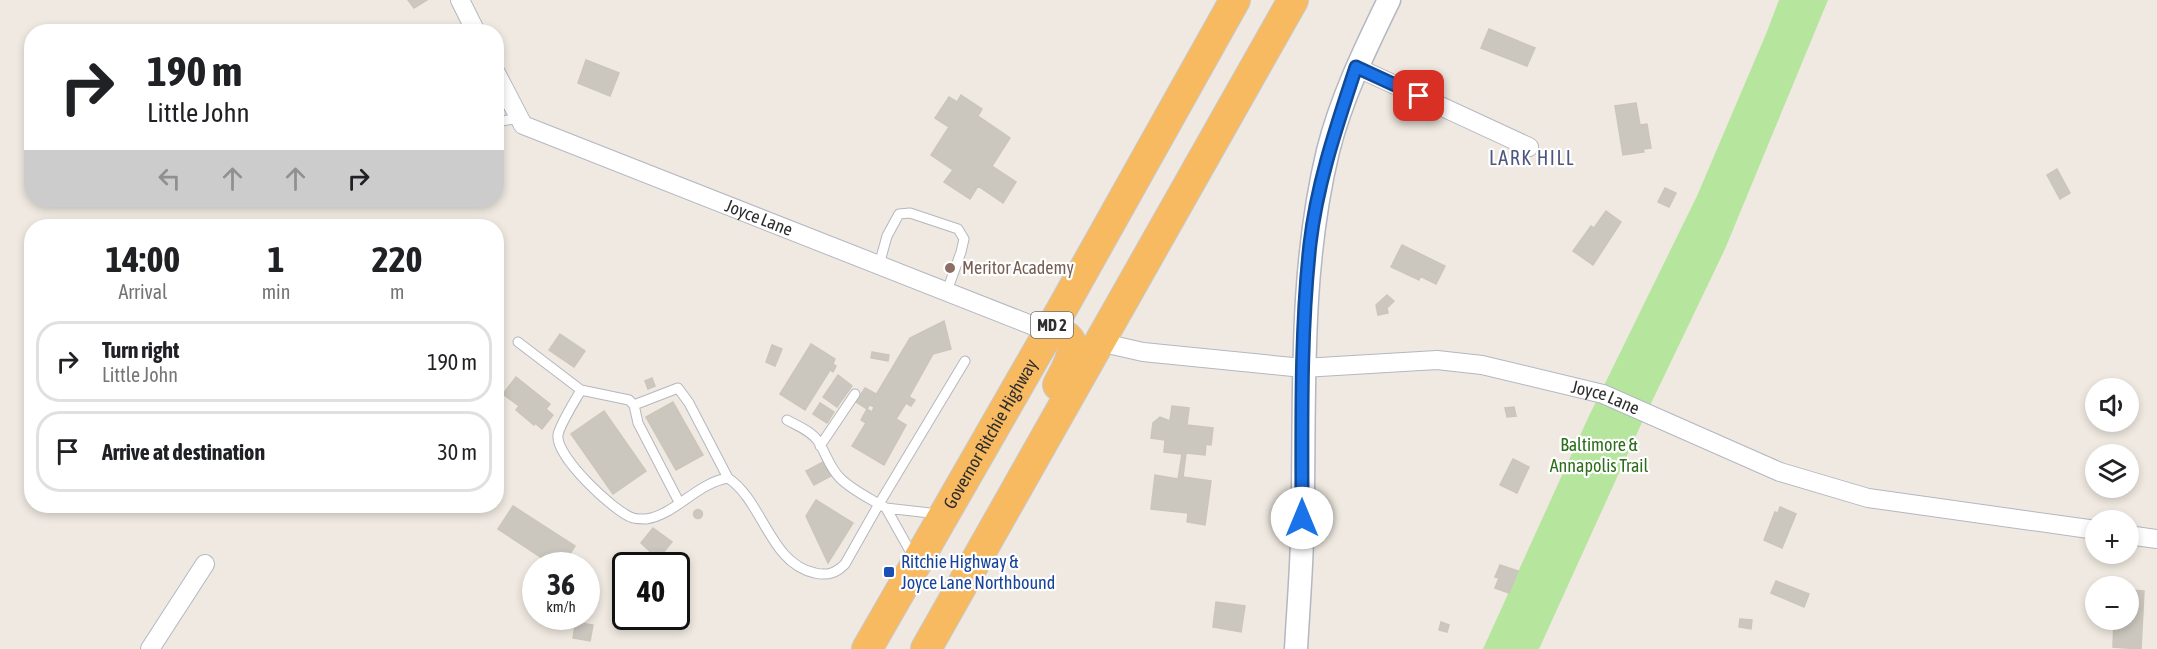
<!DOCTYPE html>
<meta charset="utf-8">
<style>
body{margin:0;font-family:"Asap Condensed",sans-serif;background:#f2f2f2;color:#202124;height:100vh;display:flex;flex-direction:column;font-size:22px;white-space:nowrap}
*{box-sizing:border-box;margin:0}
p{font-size:20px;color:#757577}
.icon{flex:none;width:33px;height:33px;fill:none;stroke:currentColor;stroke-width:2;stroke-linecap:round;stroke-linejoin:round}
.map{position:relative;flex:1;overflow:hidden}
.panel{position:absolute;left:24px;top:219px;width:480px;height:294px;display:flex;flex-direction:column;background:#fff;border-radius:24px;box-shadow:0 3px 9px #0003}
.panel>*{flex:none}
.hud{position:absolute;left:24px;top:24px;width:480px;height:183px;border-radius:24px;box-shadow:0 3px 9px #0003;background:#fff;color:#202124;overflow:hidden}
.fabs{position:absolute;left:2085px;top:378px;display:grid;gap:12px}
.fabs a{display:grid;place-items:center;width:54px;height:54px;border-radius:50%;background:#fff;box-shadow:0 3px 9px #0003;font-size:30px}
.speed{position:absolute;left:522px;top:552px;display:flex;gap:12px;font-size:30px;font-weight:700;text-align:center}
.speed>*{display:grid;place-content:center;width:78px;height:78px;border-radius:50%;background:#fff;box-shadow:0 3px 9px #0003;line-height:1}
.speed small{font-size:15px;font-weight:400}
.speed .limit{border:3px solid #111;border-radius:9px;background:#fff;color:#111}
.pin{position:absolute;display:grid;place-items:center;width:51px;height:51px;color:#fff;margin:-26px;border-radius:12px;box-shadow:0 3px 9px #0006}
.me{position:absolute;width:66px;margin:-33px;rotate:0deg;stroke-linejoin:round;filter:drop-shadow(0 0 4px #0008)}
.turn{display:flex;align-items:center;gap:21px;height:126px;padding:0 24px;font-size:27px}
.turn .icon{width:78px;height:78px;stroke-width:2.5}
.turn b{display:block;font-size:42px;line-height:51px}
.lanes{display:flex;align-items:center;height:57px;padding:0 24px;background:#0003;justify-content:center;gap:30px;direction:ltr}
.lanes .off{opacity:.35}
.eta{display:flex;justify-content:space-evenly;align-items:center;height:102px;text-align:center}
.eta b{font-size:36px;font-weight:700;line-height:42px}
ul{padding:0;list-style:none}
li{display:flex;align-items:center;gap:18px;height:81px;margin:0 12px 9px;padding:0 12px;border:3px solid #e0e0e0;border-radius:24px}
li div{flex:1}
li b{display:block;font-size:22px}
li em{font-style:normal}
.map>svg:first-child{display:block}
.green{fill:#b6e59e}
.building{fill:#cbc7bf;stroke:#cbc5ba;stroke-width:1.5}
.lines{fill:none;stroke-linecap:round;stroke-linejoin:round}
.service-casing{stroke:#b4b7c1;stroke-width:11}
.minor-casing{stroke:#b4b7c1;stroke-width:20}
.tertiary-casing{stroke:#b4b7c1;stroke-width:25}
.trunk-casing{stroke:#c9c9c9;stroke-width:32}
.service{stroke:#fff;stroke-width:9}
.minor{stroke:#fff;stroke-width:18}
.tertiary{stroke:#fff;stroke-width:22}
.trunk{stroke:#f8ba60;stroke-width:30}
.route-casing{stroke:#114b97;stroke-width:15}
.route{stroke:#1a73e8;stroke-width:10}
.education-dot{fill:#8d6e63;stroke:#fff;stroke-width:2}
.transit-dot{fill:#1a4fb4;stroke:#fff;stroke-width:2}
.labels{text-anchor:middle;stroke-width:4.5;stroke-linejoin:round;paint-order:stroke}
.shield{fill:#fff;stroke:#6d6d6d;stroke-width:1.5}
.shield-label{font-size:16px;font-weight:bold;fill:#2e2e2e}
.street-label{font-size:18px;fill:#2e2e2e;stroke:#fff}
.education-label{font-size:18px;fill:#785e54;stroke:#fff;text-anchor:start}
.park-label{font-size:18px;fill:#2c6e1b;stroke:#fff}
.transit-label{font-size:18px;fill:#164399;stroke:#fff;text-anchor:start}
.neighbourhood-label{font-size:20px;letter-spacing:1.5px;fill:#4d5680;stroke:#fff}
</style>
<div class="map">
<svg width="2157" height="649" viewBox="0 0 2157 649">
<rect width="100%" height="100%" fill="#efe9e1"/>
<path class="green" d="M1779 0H1828L1725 249 1644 418 1539 649H1483L1588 418 1697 196 1766 34Z"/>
<path class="building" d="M408 0H427L414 8Z
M1489 29 1535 48 1527 66 1481 48Z
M586 60 619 73 610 96 578 83Z
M961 95 982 109 978 116 1010 138 992 166 1016 182 1003 203 978 186 970 199 944 182 953 170 931 155 949 127 935 118 949 97 957 102Z
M1636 103 1640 125 1647 124 1651 148 1643 149 1644 152 1623 155 1615 106Z
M2057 169 2070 193 2060 199 2047 175Z
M1665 188 1676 193 1669 207 1658 202Z
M1606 211 1621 222 1593 265 1573 251 1591 226 1594 228Z
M1402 245 1445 266 1436 284 1420 276 1419 280 1391 267Z
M1387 295 1394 301 1387 308 1388 313 1378 315 1376 305Z
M944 321 951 349 933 354 909 397 915 400 911 406 906 403 896 419 906 425 884 465 852 446 866 423 861 420 867 409 872 412 874 407 870 405 910 338Z
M560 334 585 351 574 367 549 350Z
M811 344 835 359 833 364 836 366 833 372 830 370 805 410 780 394Z
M772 345 782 349 775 366 766 362Z
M872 352 889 355 888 361 871 358Z
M838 375 852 386 837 407 823 397Z
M516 377 550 404 546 409 553 415 542 429 535 423 534 425 516 410 519 406 503 394Z
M652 378 655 386 648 389 645 381Z
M865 388 876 394 867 409 856 402Z
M673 402 703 455 676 470 646 417Z
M820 403 834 412 827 423 813 414Z
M1172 406 1189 408 1187 425 1213 428 1211 445 1206 444 1205 455 1186 453 1183 477 1211 481 1205 525 1187 522 1188 513 1151 509 1155 475 1178 479 1182 454 1164 452 1165 440 1151 438 1153 423 1160 417 1170 421Z
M1514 407 1516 416 1507 417 1505 408Z
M604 411 646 471 613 494 571 434Z
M1513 459 1529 467 1517 493 1500 485Z
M823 462 831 476 814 485 806 471Z
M816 500 853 523 828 563 806 516Z
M513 506 575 546 562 566H554L498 529Z
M1780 507 1796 514 1782 548 1764 540 1775 512 1778 513Z
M693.5 514a4.5 4.5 0 1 1 9 0a4.5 4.5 0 1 1-9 0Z
M653 528 672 542 658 559 641 543Z
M1500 565 1518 571 1509 593 1495 588 1499 578 1495 577Z
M1776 581 1809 594 1804 607 1771 593Z
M2128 590 2144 591 2141 649 2113 647 2114 620H2128Z
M1216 602 1245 606 1241 632 1213 627Z
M1740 619 1752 620 1751 629 1739 627Z
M576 622 593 625 590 641 573 638Z
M1441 622 1449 625 1447 632 1439 630Z"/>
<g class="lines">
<g class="service-casing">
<path id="service" d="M496 122 520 118
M879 265 887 236 899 214 910 213 958 229 964 239 961 252 947 291
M518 342 581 390 629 400 634 405 638 423 679 502
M581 390C576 399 559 426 558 435 555 456 614 512 633 518 637 519 642 519 646 519 675 515 697 483 728 478 763 501 770 564 815 573 828 576 836 573 845 564L879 504C865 496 851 489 840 478 829 467 826 453 818 441 811 431 798 426 787 420
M634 405 678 388 689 403 728 478
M820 446 855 394
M886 508 914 558
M939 514 886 508 879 504 965 361"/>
</g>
<g class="minor-casing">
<g id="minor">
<path d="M460 0 476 32"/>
<path d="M1356 67 1529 147"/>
<path id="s1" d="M496 73 523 125 1049 332"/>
<path id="s2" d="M1099 342 1143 352 1303 368 1437 360 1482 365 1603 394 1780 472 1868 498 2096 530"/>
<path d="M2128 535 2157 539"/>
<path d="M150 649 205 564"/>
</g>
</g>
<g class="tertiary-casing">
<path id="tertiary" d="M1296 649C1298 613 1301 576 1302 540 1306 410 1297 279 1328 151 1341 99 1365 49 1389 0"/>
</g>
<g class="trunk-casing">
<g id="trunk">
<path d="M1049 332C1053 333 1060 333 1064 335 1083 346 1064 372 1058 385"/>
<path id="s3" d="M867 649 1049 332 1235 0"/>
<path d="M926 649 1293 0"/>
</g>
</g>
<use href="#service" class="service"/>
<use href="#minor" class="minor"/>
<use href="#tertiary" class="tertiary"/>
<use href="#trunk" class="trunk"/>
</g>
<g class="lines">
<g class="route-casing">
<path id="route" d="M1302 518C1302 427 1300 335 1310 244 1317 183 1337 125 1356 67L1419 96"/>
</g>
<use href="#route" class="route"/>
</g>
<circle class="education-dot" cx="950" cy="268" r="6"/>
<rect class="transit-dot" x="883" y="566" width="12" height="12" rx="3"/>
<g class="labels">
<rect class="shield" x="1031" y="312" width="42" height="26" rx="4.5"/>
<g class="shield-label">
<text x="1052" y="331">MD 2</text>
</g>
<g class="street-label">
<text dy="6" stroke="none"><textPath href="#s1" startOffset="312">Joyce Lane</textPath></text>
<text dy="6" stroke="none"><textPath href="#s2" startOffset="513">Joyce Lane</textPath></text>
<text dy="6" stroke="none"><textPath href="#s3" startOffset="248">Governor Ritchie Highway</textPath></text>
</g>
<g class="education-label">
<text x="962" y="274">Meritor Academy</text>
</g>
<g class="park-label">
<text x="1599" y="451">Baltimore &amp;<tspan x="1599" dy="21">Annapolis Trail</tspan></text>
</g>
<g class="transit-label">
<text x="901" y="568">Ritchie Highway &amp;<tspan x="901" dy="21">Joyce Lane Northbound</tspan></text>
</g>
<g class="neighbourhood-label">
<text x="1532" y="165">LARK HILL</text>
</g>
</g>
</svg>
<div class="fabs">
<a><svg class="icon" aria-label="sound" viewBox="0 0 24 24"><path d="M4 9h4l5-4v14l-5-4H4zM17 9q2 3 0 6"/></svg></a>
<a><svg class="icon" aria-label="layers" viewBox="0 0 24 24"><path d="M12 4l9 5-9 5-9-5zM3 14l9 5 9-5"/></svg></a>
<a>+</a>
<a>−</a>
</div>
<div class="speed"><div>36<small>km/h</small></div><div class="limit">40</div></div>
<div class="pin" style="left:1419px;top:96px;background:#d93025"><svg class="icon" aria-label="arrive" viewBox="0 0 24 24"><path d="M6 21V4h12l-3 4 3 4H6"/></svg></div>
<svg class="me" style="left:1302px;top:518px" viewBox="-20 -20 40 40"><circle r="19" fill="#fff"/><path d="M0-13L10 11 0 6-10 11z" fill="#1a73e8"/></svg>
<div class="hud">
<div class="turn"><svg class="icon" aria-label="right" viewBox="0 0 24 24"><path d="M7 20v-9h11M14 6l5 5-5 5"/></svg><div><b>190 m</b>Little John</div></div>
<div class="lanes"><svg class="icon off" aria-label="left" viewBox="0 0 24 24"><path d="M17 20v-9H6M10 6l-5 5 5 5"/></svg><svg class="icon off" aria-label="ahead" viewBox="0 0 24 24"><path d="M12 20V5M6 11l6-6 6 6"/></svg><svg class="icon off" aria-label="ahead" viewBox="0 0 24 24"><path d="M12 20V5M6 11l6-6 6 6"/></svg><svg class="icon" aria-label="right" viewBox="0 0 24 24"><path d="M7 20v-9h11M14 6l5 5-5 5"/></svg></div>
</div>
<section class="panel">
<div class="eta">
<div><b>14:00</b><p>Arrival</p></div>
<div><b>1</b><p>min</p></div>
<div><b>220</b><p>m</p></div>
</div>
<ul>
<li><svg class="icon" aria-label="right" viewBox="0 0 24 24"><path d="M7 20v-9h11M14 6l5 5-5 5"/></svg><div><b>Turn right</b><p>Little John</p></div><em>190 m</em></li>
<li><svg class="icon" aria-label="arrive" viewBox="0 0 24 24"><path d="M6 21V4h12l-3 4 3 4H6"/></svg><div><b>Arrive at destination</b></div><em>30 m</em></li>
</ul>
</section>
</div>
